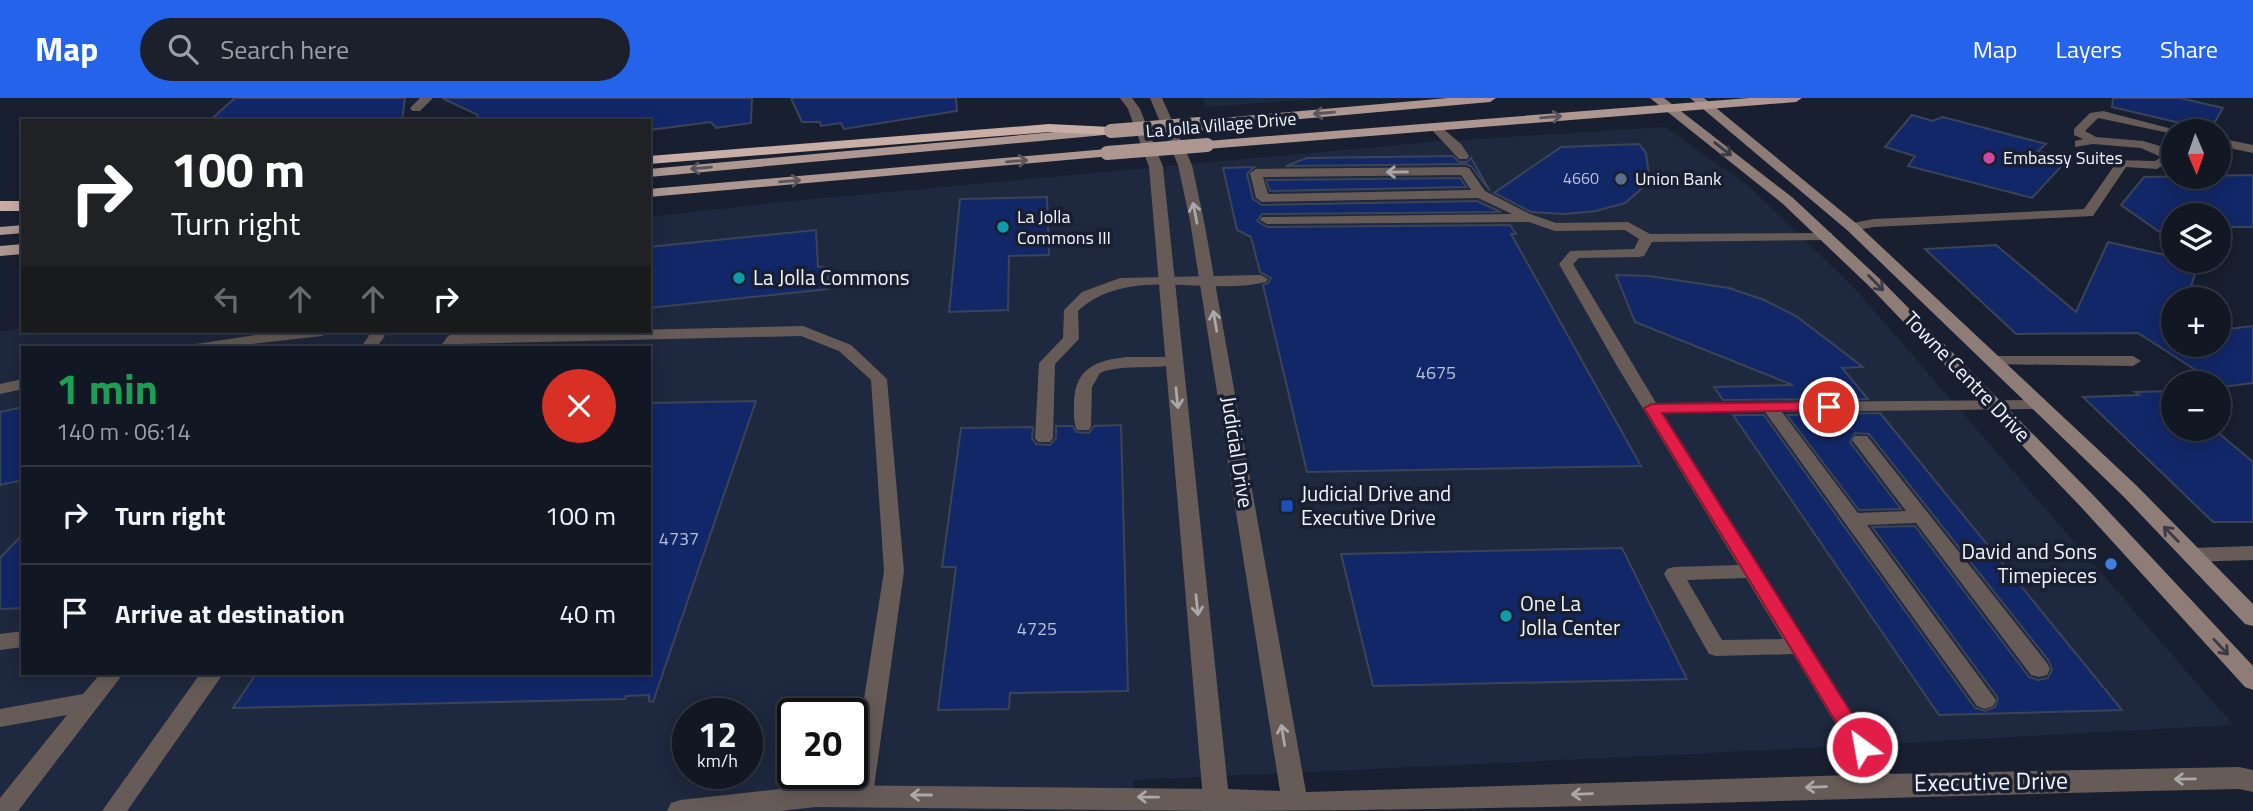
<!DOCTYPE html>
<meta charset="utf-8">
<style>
body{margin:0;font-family:"Titillium Web",sans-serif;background:#1b202c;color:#f1f3f6;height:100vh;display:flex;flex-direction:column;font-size:26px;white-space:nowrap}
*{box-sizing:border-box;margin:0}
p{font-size:23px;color:#9c9fa6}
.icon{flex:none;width:38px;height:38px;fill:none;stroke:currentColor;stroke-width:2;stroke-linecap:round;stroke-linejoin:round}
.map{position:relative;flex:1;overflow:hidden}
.sheet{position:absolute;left:21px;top:248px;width:630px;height:329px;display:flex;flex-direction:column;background:#121724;border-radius:0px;box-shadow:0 4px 18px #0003,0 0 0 2px #313641}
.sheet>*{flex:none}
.guide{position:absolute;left:21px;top:21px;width:630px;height:214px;border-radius:0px;box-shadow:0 4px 18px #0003,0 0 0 2px #313641;background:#202124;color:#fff;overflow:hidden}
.needle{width:46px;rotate:178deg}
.buttons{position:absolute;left:2161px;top:21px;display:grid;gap:14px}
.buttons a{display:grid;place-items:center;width:70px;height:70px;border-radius:50%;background:#121724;box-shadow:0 4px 18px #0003,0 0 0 2px #313641;font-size:35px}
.speed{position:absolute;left:672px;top:600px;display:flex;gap:14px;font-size:35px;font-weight:700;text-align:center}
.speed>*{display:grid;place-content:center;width:91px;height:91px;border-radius:50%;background:#121724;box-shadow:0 4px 18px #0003,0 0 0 2px #313641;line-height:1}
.speed small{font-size:18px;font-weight:400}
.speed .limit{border:4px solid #111;border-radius:10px;background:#fff;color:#111}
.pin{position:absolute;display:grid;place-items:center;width:60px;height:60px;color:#fff;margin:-30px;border:4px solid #fff;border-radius:50%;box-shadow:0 2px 7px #0007}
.me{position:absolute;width:77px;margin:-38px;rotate:328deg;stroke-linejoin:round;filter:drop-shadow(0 0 5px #0008)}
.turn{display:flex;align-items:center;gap:24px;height:147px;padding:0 35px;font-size:32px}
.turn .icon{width:91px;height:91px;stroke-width:2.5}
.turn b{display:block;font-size:49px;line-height:60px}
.lanes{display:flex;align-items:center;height:66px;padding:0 35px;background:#0003;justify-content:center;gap:35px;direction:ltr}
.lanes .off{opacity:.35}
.round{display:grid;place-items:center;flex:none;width:74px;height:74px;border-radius:37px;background:#1b202c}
.headline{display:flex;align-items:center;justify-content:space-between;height:119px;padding:0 35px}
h1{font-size:42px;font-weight:700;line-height:52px;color:#1e9e55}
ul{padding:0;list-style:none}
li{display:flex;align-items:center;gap:21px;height:98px;padding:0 35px;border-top:2px solid #313641}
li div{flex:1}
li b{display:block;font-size:26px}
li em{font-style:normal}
header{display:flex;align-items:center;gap:42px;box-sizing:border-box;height:98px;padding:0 35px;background:#2563eb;color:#fff}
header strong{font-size:33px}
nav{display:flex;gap:38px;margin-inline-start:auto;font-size:24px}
.search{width:490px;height:63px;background:#1b202c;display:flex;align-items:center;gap:18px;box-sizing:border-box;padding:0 24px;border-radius:38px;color:#9c9fa6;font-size:26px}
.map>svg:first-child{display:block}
.built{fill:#1e283e;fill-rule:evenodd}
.building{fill:#122767;stroke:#3b4457;stroke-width:2}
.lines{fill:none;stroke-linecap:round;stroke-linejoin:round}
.service{fill:#665b57;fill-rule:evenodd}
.minor{fill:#665b57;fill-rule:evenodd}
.tertiary{fill:#665b57;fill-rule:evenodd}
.secondary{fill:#8e7c77;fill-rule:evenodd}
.primary{fill:#ad9790;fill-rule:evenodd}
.motorway{fill:#c9aea6;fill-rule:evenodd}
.primary-bridge{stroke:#ad9790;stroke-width:14}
.oneway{stroke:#5b555b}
.oneway2{stroke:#3b3b45}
.oneway3{stroke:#aba8aa}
.route{fill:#e11d48;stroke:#92132f;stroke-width:2}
.hotel-dot{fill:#d1479c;stroke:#181f30;stroke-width:2.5}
.service-dot{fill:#5c6f8a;stroke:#181f30;stroke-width:2.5}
.culture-dot{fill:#0f9aa8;stroke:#181f30;stroke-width:2.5}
.transit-dot{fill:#1a4fb4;stroke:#181f30;stroke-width:2.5}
.shop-dot{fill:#3f7fe0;stroke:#181f30;stroke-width:2.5}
.labels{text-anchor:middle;stroke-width:7;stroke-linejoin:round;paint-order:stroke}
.far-number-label{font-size:16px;fill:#b8c1d8}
.far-street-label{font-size:18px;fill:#f0f4fe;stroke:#181f30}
.far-poi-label{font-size:18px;fill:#f0f4fe;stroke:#181f30;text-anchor:start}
.number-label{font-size:18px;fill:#b8c1d8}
.poi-label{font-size:21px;fill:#f0f4fe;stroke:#181f30;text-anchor:start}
.street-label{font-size:21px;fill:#f0f4fe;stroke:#181f30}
.near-street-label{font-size:24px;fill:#f0f4fe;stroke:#181f30}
</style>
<header>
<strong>Map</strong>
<div class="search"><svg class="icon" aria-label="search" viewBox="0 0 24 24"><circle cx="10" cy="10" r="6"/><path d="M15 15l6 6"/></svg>Search here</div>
<nav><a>Map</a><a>Layers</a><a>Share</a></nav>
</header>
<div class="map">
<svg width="2253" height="713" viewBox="0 0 2253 713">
<rect width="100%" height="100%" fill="#181f30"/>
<path class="built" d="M1203 0H1331L1205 9Z
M1665 29 1750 89 1858 194 2233 627 1693 656 1133 682 1135 713H0V234L23 228V233H649V119L791 103 1430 44ZM23 250H649V576H23ZM688 616H747V676H688ZM793 616H852V676H793Z"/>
<path class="building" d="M235 0H405L402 23H209Z
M442 0H752L751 25 716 30 711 24 649 32V23H477L478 17Z
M791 0H956L957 13 844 31 841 25 821 28 820 24H802Z
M2113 0H2180L2223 10 2210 32 2112 9Z
M1912 17 1933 23 1943 19 2046 46 2038 53 2068 61 2032 100 1908 68 1915 58 1885 49Z
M1639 46 1646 55 1649 77 1639 93 1625 105 1596 113 1565 116 1531 114 1494 95 1561 49Z
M1453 58 1459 64H1467L1471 60 1490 93 1471 68 1466 66 1286 68 1307 60Z
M1254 69 1247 76 1253 101 1262 107 1477 103 1501 114 1262 116 1257 123 1267 129 1510 127 1516 136H1511L1641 368 1307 374 1263 187 1268 185 1271 180 1260 174 1251 139 1237 132 1223 70Z
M2253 77V129H2219V117H2174V144L2121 107 2144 79Z
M1460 80 1466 89 1270 93 1266 82Z
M1047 99 1049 157 1009 158 1008 212 949 214 960 101Z
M816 132 818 169H828V191L649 210V149Z
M2108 144 2174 159V163H2199L2187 201H2174V247H2219V232L2253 228V285L2222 289 2138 235 2016 236 1925 151 1996 147 2076 214Z
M1616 177 1649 178 1729 190 1764 202 1796 218 1863 269 1842 270 1868 301 1723 302 1714 289 1793 287 1635 224Z
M2174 293V331H2214L2253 364V424H2213L2083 299 2139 297 2135 294Z
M756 303 653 604 649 603V597L626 598 625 601 233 610 256 576H649V305Z
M23 309V382L0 387V314Z
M1880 315 2122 612 1939 617 1733 317H1764L1975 610 1986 613 1995 609 1998 600 1872 429 1915 428 2029 579 2038 582 2048 580 2052 572 2049 563 1869 336 1855 335 1850 344 1901 411 1859 412 1787 317Z
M1121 327 1128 593 1010 595 1009 611 938 612 956 469H942L961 330 1033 329 1032 340 1036 346 1050 347 1056 340V328H1073L1076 334 1089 335 1094 328Z
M23 436V510L0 511V460Z
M1622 450 1687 581 1373 588 1341 456Z"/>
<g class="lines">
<path class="service" d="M2103 13 2180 33H2174V36L2098 20 2085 33 2096 39 2143 43 2174 52V60L2157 71 2126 69 2093 118 1874 129 1852 133 1845 129 1847 126 1874 121 2084 111 2114 68 2109 65 2111 62 2155 63 2161 59 2141 50 2093 46 2075 49V43L2083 41 2074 37V31L2090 15Z
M1431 27H1439L1461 46 1469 58 1467 61H1459L1431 31Z
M2219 40 2253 47V55L2219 48Z
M1465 69 1469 70 1485 93 1530 116 1556 125 1628 124 1650 136 1832 135V141L1827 142 1652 144 1644 158 1639 159 1579 160 1573 166 1656 305 2044 302 2046 306 2038 311 1782 314 1858 415 1906 413 1852 342 1855 338H1867L2047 565 2050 571 2047 577 2039 579 2031 577 1916 425 1867 427 1996 602 1993 608 1985 611 1977 608 1765 314 1663 315 1893 680 1897 687 1893 694 1885 697 1877 694 1793 556 1716 558 1709 556 1664 476 1667 471 1674 469 1738 467 1617 268 1559 166 1570 153 1634 151 1639 141 1625 132 1555 133 1529 124 1267 126 1260 122 1262 119 1512 116 1478 100 1262 104 1256 100 1250 75 1256 71ZM1461 77 1471 92 1268 96 1263 79ZM1746 480 1783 541 1722 542 1687 482Z
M1261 177 1268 181 1266 184C1206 199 1129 166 1078 213L1079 241 1055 266 1053 340 1050 344H1038L1035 340 1039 265 1063 240 1064 212 1082 194 1120 180Z
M803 228 851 247 887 281 904 473 873 697 869 704 861 707 853 704 849 697 884 473 871 282 839 253 801 238 458 246 455 250H439L448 238 453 236Z
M282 233H330L322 238 218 250H187L189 247Z
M367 233H381L385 238 376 250H360L369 238Z
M1993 258H2133L2141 263 2133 268 1987 266 1985 263Z
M1127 259H1173L1181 264C1171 273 1121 265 1100 275L1092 289 1091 328 1089 332H1077C1073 324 1074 313 1074 304 1075 270 1097 262 1127 259Z
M23 281V291L0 296V286Z
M2253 448V462L2191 464 2184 462 2181 457 2184 452 2191 450Z
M23 533V549L0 552V536Z
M100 576H123L18 713H0V700L67 617 0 629V611L83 596Z
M200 576H223L127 713H102Z"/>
<path class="minor" d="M420 0H433L420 13H412L410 10Z
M816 687 1216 691 1225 694 1229 702 1225 710 1216 713 816 709 780 713H667L671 705 680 702Z"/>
<path class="tertiary" d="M1120 0H1132L1140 11 1163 69 1228 691 1280 693 1190 123 1178 67 1150 0H1162L1192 67 1204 123 1306 694 1885 676 2239 669 2253 672V694L2239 691C1894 698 1549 713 1204 713L1149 69 1128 11Z"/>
<path class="secondary" d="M1650 0H1664L1793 100 1881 182 2095 399 2253 568V592L2245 589 2081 409 1869 188 1783 106Z
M1690 0H1704L1857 126 2137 388 2253 506V528L2245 526 2123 398 1847 132Z"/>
<path class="primary" d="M1448 0H1496L1490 4 1200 30 1194 26 1200 22Z
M1749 0H1802L1796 4 1207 51 1200 47 1207 43Z
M1110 29 1115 30V36L649 79V71Z
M1107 51 1114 55 1112 58 649 99V91Z
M23 127V135L0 137V129Z
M23 146V156L0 158V148Z"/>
<path class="motorway" d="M1049 26 1111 29 1118 33 1111 37 1049 34 649 66V58Z
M0 103H23V113H0Z"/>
<path class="primary-bridge" d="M1111 33 1200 26
M1107 55 1207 47"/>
</g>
<defs><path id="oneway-shaft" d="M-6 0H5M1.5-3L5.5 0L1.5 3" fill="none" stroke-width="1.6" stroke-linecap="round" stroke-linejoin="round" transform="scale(1.75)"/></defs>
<g class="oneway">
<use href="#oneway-shaft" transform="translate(1324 15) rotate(175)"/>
<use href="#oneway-shaft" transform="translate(1551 19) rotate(-5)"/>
<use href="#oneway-shaft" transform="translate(1017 63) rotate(-5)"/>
<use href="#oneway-shaft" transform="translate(701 70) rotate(175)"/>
<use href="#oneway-shaft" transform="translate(790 83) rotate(-5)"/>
</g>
<g class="oneway2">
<use href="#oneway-shaft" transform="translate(1723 51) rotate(38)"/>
<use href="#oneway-shaft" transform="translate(1876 185) rotate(45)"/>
<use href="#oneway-shaft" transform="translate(2171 436) rotate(-134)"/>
<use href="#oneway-shaft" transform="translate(2221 549) rotate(47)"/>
</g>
<g class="oneway3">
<use href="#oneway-shaft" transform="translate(1397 74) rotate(179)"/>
<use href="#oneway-shaft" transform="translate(1195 115) rotate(-101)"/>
<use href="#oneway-shaft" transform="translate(1215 223) rotate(-100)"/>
<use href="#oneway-shaft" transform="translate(1177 300) rotate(84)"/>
<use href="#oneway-shaft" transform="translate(1197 507) rotate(84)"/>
<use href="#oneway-shaft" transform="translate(1283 637) rotate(-99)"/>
<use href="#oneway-shaft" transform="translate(2185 681) rotate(179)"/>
<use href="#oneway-shaft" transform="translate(1816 689) rotate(178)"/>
<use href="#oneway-shaft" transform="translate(1582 696) rotate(178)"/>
<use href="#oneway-shaft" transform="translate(921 697) rotate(-180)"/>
<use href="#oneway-shaft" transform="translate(1148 699) rotate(-179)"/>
</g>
<path class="route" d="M1829 304 1835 306 1837 309 1835 312 1662 315 1869 643 1872 649 1869 655 1862 658 1855 655 1644 310 1652 306Z"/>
<circle class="hotel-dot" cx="1989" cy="60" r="7"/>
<circle class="service-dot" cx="1621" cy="81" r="7"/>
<g class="culture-dot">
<circle cx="1003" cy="129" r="7"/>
<circle cx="739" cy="180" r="7"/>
<circle cx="1506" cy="518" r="7"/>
</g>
<rect class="transit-dot" x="1280" y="401" width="14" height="14" rx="3.5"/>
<circle class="shop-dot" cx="2111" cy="466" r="7"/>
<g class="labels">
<g class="far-number-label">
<text x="1581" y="86">4660</text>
</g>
<g class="far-street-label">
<text transform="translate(1221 27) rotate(-5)" y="6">La Jolla Village Drive</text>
</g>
<g class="far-poi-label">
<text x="2003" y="66">Embassy Suites</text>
<text x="1635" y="87">Union Bank</text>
<text x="1017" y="125">La Jolla<tspan x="1017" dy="21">Commons III</tspan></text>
</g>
<g class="number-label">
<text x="1436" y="281">4675</text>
<text x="679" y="447">4737</text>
<text x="1037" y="537">4725</text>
</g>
<g class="poi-label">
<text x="753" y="187">La Jolla Commons</text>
<text x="1301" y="403">Judicial Drive and<tspan x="1301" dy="24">Executive Drive</tspan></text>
<text x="2097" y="461" text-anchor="end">David and Sons<tspan x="2097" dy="24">Timepieces</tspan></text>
<text x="1520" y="513">One La<tspan x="1520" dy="24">Jolla Center</tspan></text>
</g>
<g class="street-label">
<text transform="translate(1967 279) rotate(46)" y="7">Towne Centre Drive</text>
<text transform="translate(1237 354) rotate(81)" y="7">Judicial Drive</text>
</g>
<g class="near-street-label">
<text transform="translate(1991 684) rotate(-1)" y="8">Executive Drive</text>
</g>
</g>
</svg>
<div class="buttons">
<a><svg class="needle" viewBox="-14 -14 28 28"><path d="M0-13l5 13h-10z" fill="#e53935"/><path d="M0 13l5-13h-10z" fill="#9c9fa6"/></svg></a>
<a><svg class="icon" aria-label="layers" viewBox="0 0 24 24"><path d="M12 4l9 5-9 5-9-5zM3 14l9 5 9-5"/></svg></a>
<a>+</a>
<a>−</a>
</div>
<div class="speed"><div>12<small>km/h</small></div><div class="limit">20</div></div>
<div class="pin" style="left:1829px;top:309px;background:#d93025"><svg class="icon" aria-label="arrive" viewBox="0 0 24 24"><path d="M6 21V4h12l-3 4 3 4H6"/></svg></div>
<svg class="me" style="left:1862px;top:649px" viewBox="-20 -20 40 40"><circle r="17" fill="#e11d48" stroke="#fff" stroke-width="3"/><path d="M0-11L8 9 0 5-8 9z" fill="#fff"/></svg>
<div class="guide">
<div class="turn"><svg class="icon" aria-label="right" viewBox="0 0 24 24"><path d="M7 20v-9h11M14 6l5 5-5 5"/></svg><div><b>100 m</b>Turn right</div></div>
<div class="lanes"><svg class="icon off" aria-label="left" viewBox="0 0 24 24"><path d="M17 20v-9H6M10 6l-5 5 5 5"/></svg><svg class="icon off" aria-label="ahead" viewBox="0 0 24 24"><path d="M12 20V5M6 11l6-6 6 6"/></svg><svg class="icon off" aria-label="ahead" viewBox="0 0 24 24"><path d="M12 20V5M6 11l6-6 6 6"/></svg><svg class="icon" aria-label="right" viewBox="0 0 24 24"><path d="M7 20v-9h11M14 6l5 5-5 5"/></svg></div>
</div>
<section class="sheet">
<div class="headline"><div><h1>1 min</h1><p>140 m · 06:14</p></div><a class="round" style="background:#d93025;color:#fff"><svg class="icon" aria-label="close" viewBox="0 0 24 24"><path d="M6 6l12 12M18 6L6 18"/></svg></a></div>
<ul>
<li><svg class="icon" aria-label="right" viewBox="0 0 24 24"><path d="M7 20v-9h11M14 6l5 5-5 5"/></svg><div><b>Turn right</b></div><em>100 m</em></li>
<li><svg class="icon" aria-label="arrive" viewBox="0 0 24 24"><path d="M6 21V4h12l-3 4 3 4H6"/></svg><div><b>Arrive at destination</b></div><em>40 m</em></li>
</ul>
</section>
</div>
